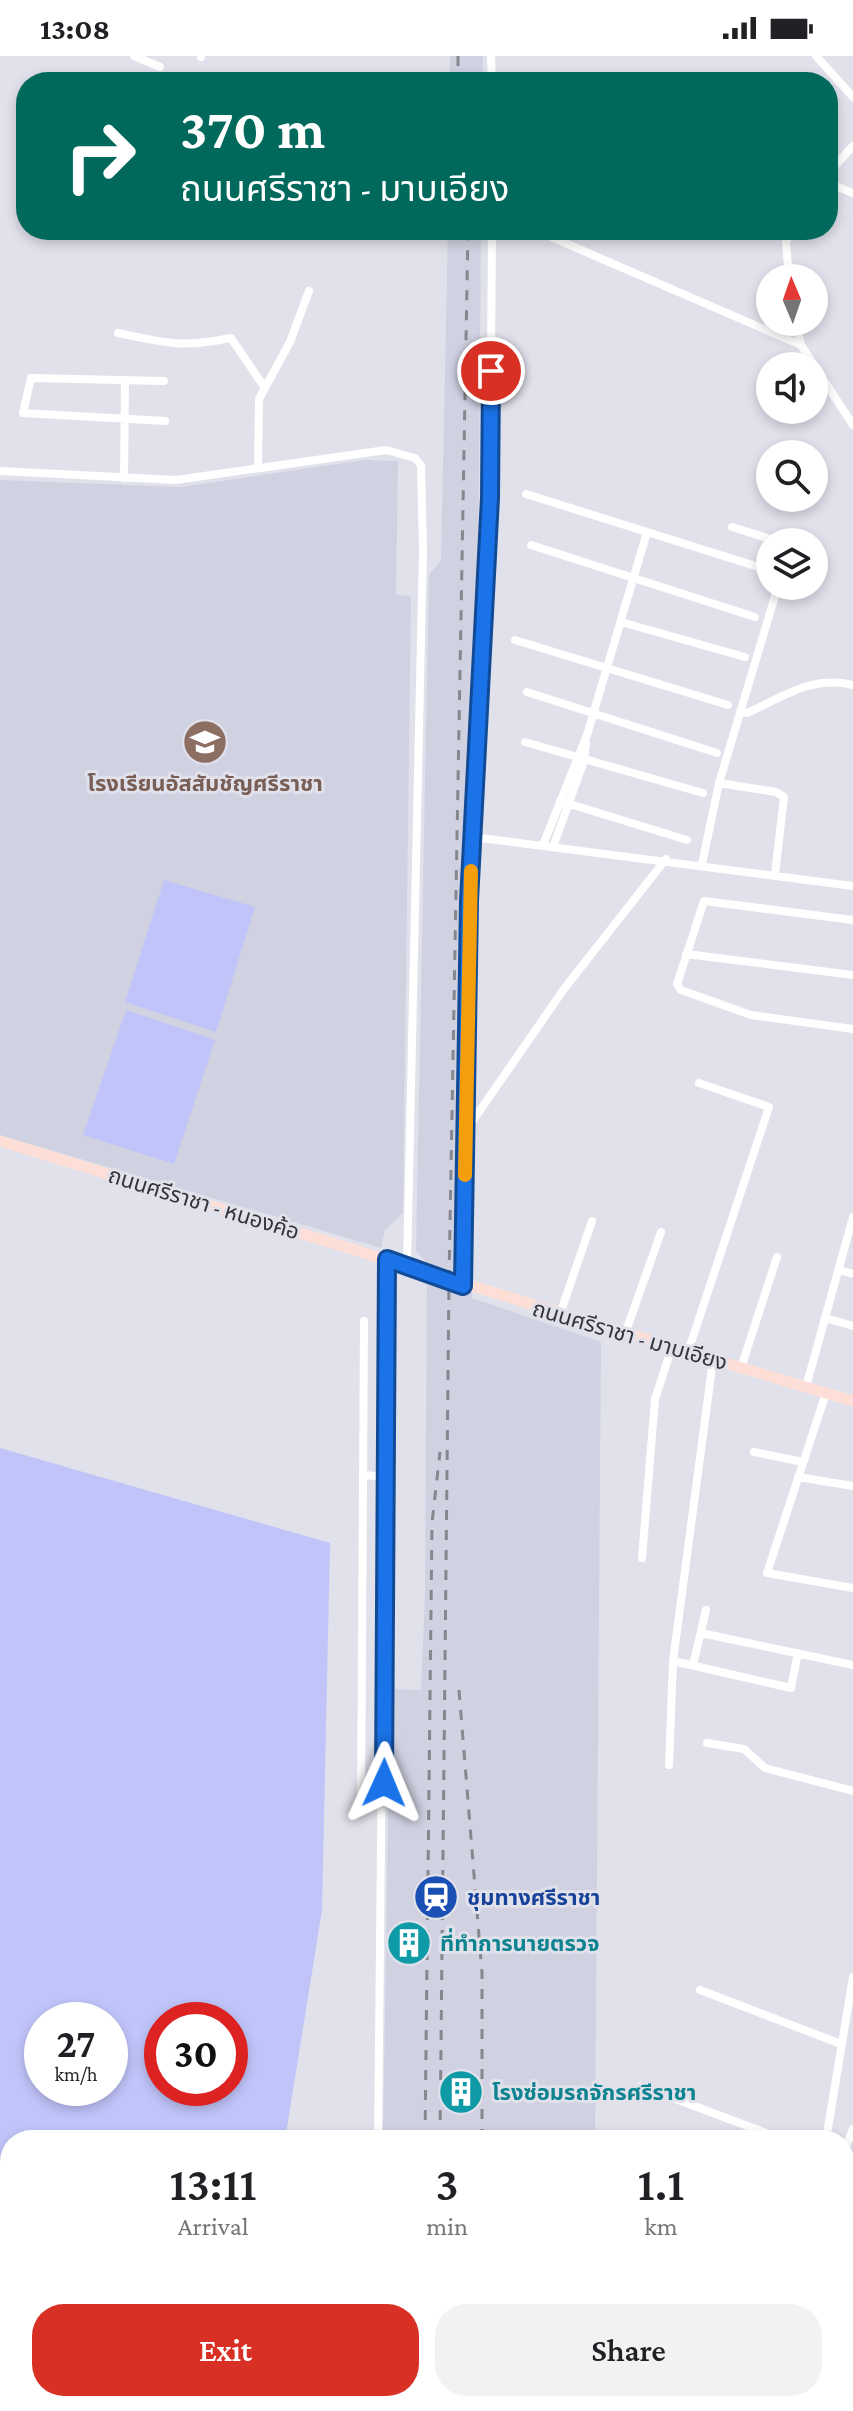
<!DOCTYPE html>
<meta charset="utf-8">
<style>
body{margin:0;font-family:"Crimson Pro","Noto Sans Thai",serif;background:#f2f2f2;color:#202124;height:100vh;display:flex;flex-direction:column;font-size:30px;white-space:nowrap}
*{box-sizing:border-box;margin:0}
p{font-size:26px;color:#757577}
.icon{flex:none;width:44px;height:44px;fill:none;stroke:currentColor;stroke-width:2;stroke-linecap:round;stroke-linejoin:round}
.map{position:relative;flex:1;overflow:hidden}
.side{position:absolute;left:0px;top:2074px;width:854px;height:282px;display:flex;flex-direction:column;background:#fff;border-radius:32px 32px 0 0;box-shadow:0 4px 12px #0003}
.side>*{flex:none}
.hud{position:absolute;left:16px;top:16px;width:822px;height:168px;border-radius:32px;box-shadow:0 4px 12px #0003;background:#00695c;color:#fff;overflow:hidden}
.needle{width:52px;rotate:358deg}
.controls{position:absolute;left:756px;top:208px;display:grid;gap:16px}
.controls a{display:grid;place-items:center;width:72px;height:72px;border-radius:50%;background:#fff;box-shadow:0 4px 12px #0003;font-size:40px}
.speed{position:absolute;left:24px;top:1946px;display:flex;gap:16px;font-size:40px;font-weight:700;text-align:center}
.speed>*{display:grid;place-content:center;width:104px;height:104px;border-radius:50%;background:#fff;box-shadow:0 4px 12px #0003;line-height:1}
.speed small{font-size:20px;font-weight:400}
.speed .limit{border:12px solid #d22;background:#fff;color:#111}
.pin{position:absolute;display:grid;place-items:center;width:68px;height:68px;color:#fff;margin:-34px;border:4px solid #fff;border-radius:50%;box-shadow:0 2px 8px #0007}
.me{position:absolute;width:88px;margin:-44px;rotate:1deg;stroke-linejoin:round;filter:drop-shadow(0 0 6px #0008)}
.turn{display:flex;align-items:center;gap:28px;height:168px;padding:0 32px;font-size:36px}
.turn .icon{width:104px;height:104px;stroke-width:2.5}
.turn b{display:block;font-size:56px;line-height:68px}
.eta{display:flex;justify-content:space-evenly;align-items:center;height:136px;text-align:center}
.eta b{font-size:48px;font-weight:600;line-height:56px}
.cta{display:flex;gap:16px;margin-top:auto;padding:16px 32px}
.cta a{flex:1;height:92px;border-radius:32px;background:#d93025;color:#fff;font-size:32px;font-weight:600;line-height:92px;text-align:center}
.cta a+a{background:#f2f2f2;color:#202124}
.status{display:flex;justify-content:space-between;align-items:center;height:56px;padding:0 40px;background:#fff;direction:ltr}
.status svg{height:22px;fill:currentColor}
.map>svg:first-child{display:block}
.built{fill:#d0d2e2}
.green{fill:#c0c4f9;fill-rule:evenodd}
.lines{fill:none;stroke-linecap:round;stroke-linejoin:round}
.minor{stroke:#fff;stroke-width:8}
.secondary{stroke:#fddfd8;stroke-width:11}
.rail{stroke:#87878e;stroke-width:3;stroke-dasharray:10 10;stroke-linecap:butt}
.route-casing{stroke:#114b97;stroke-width:20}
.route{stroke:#1a73e8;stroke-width:14}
.slow{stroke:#f59e0b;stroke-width:14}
.labels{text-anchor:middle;stroke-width:6;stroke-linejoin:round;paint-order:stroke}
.education-label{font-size:22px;font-weight:bold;fill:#785e54;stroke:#e0e1eb}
.street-label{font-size:22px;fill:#343438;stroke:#e0e1eb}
.transit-label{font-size:22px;font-weight:bold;fill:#164399;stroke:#e0e1eb;text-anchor:start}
.culture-label{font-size:22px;font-weight:bold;fill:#0d838f;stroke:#e0e1eb;text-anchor:start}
</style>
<div class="status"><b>13:08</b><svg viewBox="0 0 49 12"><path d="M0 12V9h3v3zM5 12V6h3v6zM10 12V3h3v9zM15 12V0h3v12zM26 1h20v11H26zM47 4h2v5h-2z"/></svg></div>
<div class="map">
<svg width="853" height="2355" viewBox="0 0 853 2355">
<rect width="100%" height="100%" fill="#e0e1eb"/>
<path class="built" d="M450 0H483L482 26H450Z
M448 174H481L472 1242 601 1286 595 2084H383L390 1633 421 1634 425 1538 427 1207 416 1195 429 519 441 505Z
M364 404 398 405 396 539 411 540 403 1157 385 1174 381 1192 0 1079V424L181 431Z
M379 2346H595V2355H379Z"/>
<path class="green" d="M164 824 255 851 216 976 125 946Z
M126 954 215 984 174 1108 83 1079Z
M0 1392 330 1487 322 1854 285 2084H10V2346L0 2329ZM42 1964H110V2032H42ZM162 1964H230V2032H162Z
M10 2346H211L207 2355H16Z"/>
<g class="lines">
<path class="minor" d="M134 0 160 11
M201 0V1
M491 0 492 26
M816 0 853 41
M828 117 853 90
M828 127 853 137
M535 174 801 289
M789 222 786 186 793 174
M796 266 801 289 853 369
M118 277C164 287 183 292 231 282L265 332
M164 325 31 322 23 357 165 365
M258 411 259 343 290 286 309 235
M0 415 176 424 386 394 415 402 421 409 423 494 407 1210
M124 422 125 325
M526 438 765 513
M732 471 780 486
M531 489 755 561
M621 566 745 601
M515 584 728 649
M527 636 717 697
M740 656 747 657C784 641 810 619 853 629
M525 686 703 737
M719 727 776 736 784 741 775 818
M560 745 687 784
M473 781 853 830
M543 789 587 679 647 476
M553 791 584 705 586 687
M702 808 719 727 778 530
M853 864 704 845 677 928 681 934 751 959 853 973
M686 898 853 919
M465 1076 564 933 666 803
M839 1214 853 1218
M463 1230 469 845 490 442 492 174
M560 1258 592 1165
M825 1262 853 1270
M625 1278 661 1176
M688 1296 769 1051 699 1027
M741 1312 777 1201
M806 1331 853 1161
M826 1337 767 1517 853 1532
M754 1396 803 1406
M364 1419 386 1421
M798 1421 853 1430
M642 1502 655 1343 672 1291
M701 1577 853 1609
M673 1605 791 1632 798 1597
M693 1609 706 1554
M707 1687 744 1693 765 1712 853 1735
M669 1709 673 1605 713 1304
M361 1752 364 1265
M700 1934 841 1988
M641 2030 785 2084
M378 2084 387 1203
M826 2084 853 1921
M844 2095 853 2073
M844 2132 853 2135
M374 2355V2346
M722 2355 725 2346"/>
<path class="secondary" d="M0 1085C285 1172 568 1261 853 1345
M0 2351 3 2355"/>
<path class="rail" d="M458 0V26
M459 1634 482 1917V2084
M425 2084 432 1467 440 1396
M440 2084 449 1224 468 174
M422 2355V2346
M436 2355V2346"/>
</g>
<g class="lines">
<g class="route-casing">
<path id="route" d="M384 1727 387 1203 463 1230 469 845 490 442 491 315"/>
</g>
<use href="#route" class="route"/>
<path class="slow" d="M465 1119 471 815"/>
</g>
<defs>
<g id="school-disc" transform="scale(2.3)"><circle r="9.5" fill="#8d6e63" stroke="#e0e1eb"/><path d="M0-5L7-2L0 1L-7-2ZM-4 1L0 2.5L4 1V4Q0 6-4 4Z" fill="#fff"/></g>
<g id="station-disc" transform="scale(2.3)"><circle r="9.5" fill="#1a4fb4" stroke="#e0e1eb"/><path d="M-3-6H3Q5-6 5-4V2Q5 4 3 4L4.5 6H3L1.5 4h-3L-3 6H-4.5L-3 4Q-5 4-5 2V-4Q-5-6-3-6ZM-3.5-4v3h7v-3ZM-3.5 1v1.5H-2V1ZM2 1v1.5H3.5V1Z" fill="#fff"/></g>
<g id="building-disc" transform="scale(2.3)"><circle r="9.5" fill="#0f9aa8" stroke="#e0e1eb"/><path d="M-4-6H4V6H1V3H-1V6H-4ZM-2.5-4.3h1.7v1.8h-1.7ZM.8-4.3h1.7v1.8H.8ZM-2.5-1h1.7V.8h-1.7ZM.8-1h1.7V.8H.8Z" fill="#fff"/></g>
</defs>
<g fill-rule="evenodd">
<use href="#school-disc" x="205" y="686"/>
<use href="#station-disc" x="436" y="1841"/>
<use href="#building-disc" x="409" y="1887"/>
<use href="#building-disc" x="461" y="2036"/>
</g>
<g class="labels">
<g class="education-label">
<text x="205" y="735">โรงเรียนอัสสัมชัญศรีราชา</text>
</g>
<g class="street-label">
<text transform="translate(204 1147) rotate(17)" y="8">ถนนศรีราชา - หนองค้อ</text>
<text transform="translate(630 1279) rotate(16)" y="8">ถนนศรีราชา - มาบเอียง</text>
</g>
<g class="transit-label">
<text x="467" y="1849">ชุมทางศรีราชา</text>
</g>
<g class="culture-label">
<text x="440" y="1895">ที่ทำการนายตรวจ</text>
<text x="492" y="2044">โรงซ่อมรถจักรศรีราชา</text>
</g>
</g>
</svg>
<div class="controls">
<a><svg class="needle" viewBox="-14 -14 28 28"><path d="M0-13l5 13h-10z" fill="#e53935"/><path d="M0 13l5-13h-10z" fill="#757577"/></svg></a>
<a><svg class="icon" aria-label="sound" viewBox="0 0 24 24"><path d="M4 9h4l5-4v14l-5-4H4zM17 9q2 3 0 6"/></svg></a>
<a><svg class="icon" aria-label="search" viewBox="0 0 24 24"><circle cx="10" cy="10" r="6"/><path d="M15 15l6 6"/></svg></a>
<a><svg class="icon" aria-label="layers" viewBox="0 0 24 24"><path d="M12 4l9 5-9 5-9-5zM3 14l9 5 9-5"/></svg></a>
</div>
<div class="speed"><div>27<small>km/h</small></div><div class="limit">30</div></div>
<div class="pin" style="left:491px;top:315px;background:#d93025"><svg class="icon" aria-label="arrive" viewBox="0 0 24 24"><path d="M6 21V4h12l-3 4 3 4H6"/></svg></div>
<svg class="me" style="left:384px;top:1727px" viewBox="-20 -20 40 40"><path d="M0-17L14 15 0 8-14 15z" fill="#1a73e8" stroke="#fff" stroke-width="4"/></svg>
<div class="hud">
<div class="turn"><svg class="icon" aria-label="right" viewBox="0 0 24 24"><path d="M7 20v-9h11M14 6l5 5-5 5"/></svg><div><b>370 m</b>ถนนศรีราชา - มาบเอียง</div></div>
</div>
<section class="side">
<div class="eta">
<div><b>13:11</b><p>Arrival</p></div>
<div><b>3</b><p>min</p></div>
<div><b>1.1</b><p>km</p></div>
</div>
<div class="cta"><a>Exit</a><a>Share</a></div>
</section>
</div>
